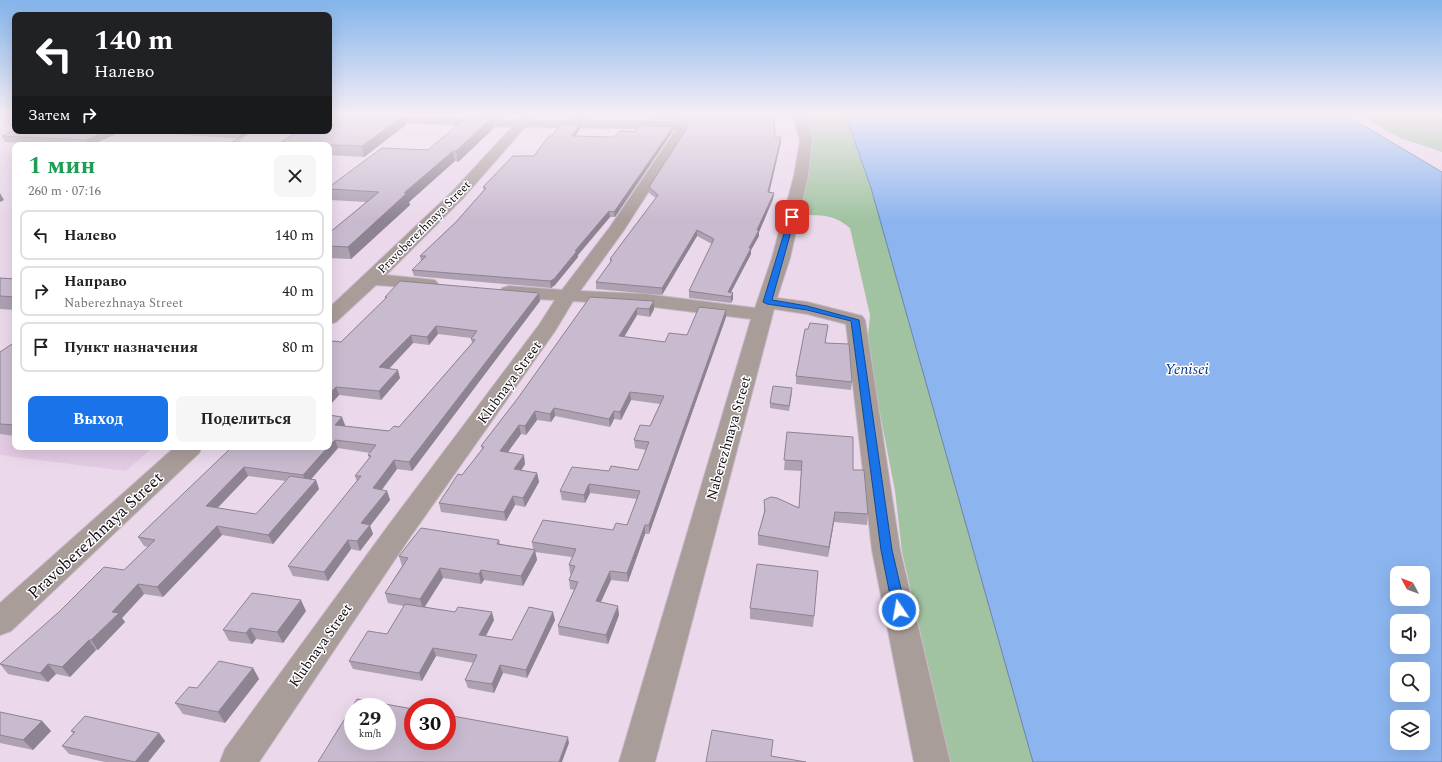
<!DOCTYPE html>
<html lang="ru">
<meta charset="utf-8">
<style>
body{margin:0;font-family:Spectral,serif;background:#f6f6f6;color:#222;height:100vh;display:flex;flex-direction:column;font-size:15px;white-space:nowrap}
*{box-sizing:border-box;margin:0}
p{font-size:13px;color:#767676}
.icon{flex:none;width:22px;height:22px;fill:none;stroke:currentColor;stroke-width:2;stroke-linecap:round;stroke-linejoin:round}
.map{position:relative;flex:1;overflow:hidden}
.details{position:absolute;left:12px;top:142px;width:320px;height:308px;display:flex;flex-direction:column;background:#fff;border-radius:8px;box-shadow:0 4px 16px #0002}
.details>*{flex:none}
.banner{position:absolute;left:12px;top:12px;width:320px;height:122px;border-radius:8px;box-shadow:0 4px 16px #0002;background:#202124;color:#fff;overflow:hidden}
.needle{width:26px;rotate:311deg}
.tools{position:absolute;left:1390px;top:566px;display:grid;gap:8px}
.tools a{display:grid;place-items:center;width:40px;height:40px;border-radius:8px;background:#fff;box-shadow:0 4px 16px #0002;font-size:20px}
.speed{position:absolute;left:344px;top:698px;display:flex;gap:8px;font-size:20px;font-weight:700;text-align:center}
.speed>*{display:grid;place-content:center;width:52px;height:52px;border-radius:50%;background:#fff;box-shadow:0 4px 16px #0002;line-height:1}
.speed small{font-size:10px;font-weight:400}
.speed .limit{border:6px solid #d22;background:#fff;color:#111}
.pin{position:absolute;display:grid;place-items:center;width:34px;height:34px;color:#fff;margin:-17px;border-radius:8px;box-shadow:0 2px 6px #0006}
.me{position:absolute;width:44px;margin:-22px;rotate:348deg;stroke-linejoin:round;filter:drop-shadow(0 0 3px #0008)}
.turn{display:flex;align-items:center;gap:14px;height:84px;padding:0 16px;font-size:18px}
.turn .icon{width:52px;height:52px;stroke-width:2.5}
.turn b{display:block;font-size:28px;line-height:34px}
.then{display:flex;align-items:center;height:38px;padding:0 16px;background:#0003;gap:8px;font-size:15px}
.round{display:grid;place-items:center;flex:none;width:42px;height:42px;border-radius:8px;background:#f6f6f6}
.summary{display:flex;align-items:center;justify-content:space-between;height:68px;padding:0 16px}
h1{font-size:24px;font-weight:700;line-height:30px;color:#1e9e55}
.cta{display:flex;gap:8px;margin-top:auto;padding:8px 16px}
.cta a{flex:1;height:46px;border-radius:8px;background:#1a73e8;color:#fff;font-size:16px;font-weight:700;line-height:46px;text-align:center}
.cta a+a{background:#f6f6f6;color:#222}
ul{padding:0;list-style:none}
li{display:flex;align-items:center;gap:12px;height:50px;margin:0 8px 6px;padding:0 8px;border:2px solid #e0e0e0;border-radius:8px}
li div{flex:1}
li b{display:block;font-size:15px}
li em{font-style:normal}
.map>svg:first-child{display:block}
.built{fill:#e3cbe3}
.green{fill:#a1c3a1}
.water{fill:#8cb5ef;stroke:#6883ad;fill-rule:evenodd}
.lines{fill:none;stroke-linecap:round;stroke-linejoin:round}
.minor-casing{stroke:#c8b8c8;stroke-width:2}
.minor{fill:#a99d9a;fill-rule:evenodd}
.wall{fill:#ada1b2;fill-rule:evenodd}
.shaded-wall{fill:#8d8391}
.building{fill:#c9bbcf;stroke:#8d8391;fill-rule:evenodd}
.route{fill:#1a73e8;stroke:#114b97}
.labels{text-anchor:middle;stroke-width:3;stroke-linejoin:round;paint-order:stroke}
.far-street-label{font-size:12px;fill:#130d13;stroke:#fff}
.street-label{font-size:14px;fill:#130d13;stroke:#fff}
.water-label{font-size:15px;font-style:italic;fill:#03397b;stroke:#fff}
.near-street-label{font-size:17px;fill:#130d13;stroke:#fff}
</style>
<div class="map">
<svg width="1442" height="762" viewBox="0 0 1442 762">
<rect width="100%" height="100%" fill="#ebd9eb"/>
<path class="built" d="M15 402V447H153L126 471 0 455V412Z"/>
<path class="green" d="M805 114H845L871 188 1033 762H950L902 552 895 491 867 346 870 315 850 228C832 213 821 216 800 215L810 165 812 143Z
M1358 114H1442V152L1400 138Z"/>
<path class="water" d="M845 114H1338L1351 118 1442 172V762H1033L871 188ZM1397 573H1423V599H1397ZM1397 621H1423V647H1397ZM1397 669H1423V695H1397ZM1397 717H1423V743H1397Z"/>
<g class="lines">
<g class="minor-casing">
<path id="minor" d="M329 114 518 120 523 114H533L534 115 531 120 672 121 681 123 688 130 624 230 580 291 645 294 755 308 772 258 794 176 800 141 793 114H805L812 141 808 176 790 258 777 298 807 302 862 316 865 320 900 550 950 762H914L872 550 846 324 807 314 774 309 655 762H619L751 319 645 306 573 301 555 331 408 540 259 762H220L225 749 388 526 539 325 555 300 509 298 502 296 500 292 502 288 509 286 562 290 610 227 675 131 672 129 525 127 463 198 386 275 435 280 438 284 435 288 429 289 376 285 336 322 329 324V308L452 192 512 127 329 120Z
M175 447H202L199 453 11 631 0 635V603Z"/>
</g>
<use href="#minor" class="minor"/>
</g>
<path class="wall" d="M329 114H422L419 115H405L407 124 364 157 329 155V145H281L280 143Z
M480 114H508L504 118 480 117Z
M569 114H591L587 119H569Z
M644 114H774L775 137 781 142 769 192 774 193 773 199 759 232V236L751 250V254L731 292 733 293V299L731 303 689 298V291L712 244 697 236 662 295 596 289V282L610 263V259L656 198 649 193V187L687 128 681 122 672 120 645 119Z
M494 128 458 162 455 161 409 202 410 205 351 259 329 258V233L366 202 330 200 329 198V187Z
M580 129 575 136 614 137 635 132 673 131 615 217H610L578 255V257L555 285 551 288 414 276 412 270 421 261 420 256 456 222 484 190 483 187 534 156 552 136Z
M15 131H123L91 145H68L5 142 2 136Z
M134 131H254L240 139Z
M0 278 15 279V310L0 309Z
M539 293 540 301 412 471 397 469 382 490 387 491 390 500 370 526 373 534 360 551 351 549 328 581 293 576 288 566 357 482 355 476 369 458 368 455 370 453 338 448 311 479 316 480 319 489 273 544 222 535 163 597 144 594 122 618 125 622 98 650H96L70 677 56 674 48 682 8 674 0 664 124 570 148 547 144 546 138 537 232 447 329 415 345 425V426L389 431 399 427 472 343 471 339V338L438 334 429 345 413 343 389 369 400 378 381 400 339 395 329 406 341 342 385 299V297ZM248 476 286 481 256 514 218 508Z
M590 297 654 309 650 317 637 315 624 337 665 342 687 335 726 317 649 534H645L628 582 611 580 601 602 619 615 608 644 559 635 558 626 574 590 570 589 569 580 571 574H570L569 565 572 557 535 552 537 560 523 586 484 580 481 584 443 578 425 607 494 620 486 636 512 640 555 620 527 678 503 673 494 693 468 688 465 680 474 663 436 656 422 681 353 669 349 661 387 634 404 606 388 603 385 593 402 566 399 556 499 540 500 544 533 549 532 542 613 530 627 525 637 499 590 493 585 503 562 500 560 491 609 471 638 470 646 450 635 448 634 440 650 426 660 404 631 400 621 420 614 419 610 427 555 416 551 422 537 420 526 435 521 434 508 452 525 464 521 471 537 473 539 482 525 507 515 505 506 521 441 512 439 503 462 475 482 449 481 446 518 398Z
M828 325 825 343 852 382 851 390 796 384V376L808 329Z
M15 342V436L0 434V352Z
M792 393 789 411 770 408V403Z
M787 432 853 470 868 514 867 525 834 522 828 557 758 545V535L764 512V500L799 507 801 471 784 470Z
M750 608 814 616 813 627 750 619Z
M306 611 283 643 256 639 252 644 229 641 223 630Z
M253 668 259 679 225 723 183 714 175 703 197 688Z
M0 712 42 721 51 731 33 750 0 743Z
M71 731 159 733 165 741 148 762H105L69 754 62 746 73 733Z"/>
<path class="shaded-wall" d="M503 114H508L504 118Z
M588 114H591L587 119V115Z
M405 115 407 124 364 157 362 146Z
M492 118 494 128 458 162 456 151Z
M580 125V129L572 141V136Z
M673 127V131L615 217 614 212Z
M106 131H123L91 145H88L86 140Z
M240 131H254L240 139 238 133Z
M781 137V142L768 198V192Z
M453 151 455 161 409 202 410 205 351 259 348 247 404 193Z
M0 193 4 200 0 202Z
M774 193 773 199 759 232V236L751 250V254L729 296 728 292Z
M609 211 610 217 578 255V257L555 285 551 288 550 281Z
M697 230V236L662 295V288Z
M539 293 540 301 412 471 409 462Z
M733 293V299L731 303V297Z
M654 301V309L650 317 649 309Z
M637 308V315L620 344 619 336Z
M726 310V317L649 534V525Z
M436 326 438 334 429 345 427 337Z
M411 335 413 343 382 376 379 367Z
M398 370 400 378 381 400 379 391Z
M336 387 339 395 329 406V394Z
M630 392 631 400 621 420 620 412Z
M554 408 555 416 551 422 550 414Z
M535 411 537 420 526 435 525 426Z
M614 411V419L610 427 609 419Z
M342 417 345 425 338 434 335 425Z
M519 425 521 434 502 460 500 451Z
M335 440 338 448 307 484 303 475 328 447H329V446Z
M524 455 525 464 516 478 514 469Z
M394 460 397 469 376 497 373 488Z
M244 467 248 476 210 515 206 506Z
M537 473 539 482 525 507 523 498Z
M316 480 319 489 273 544 268 535Z
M589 484 590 493 585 503 584 495Z
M387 491 390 500 370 526 373 534 360 551 357 541 361 523Z
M513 496 515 505 506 521 504 512Z
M835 512 834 522 828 557 829 547Z
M645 525V534L628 582 627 573Z
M217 526 222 535 163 597 157 587Z
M348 540 351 549 328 581 324 572Z
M535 550 537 560 523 586 521 576Z
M440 568 443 578 423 609 420 599Z
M481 570 484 580 481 584 479 574Z
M610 571 611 580 597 610 596 601Z
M138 584 144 594 122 618 125 622 98 650 91 640 112 612Z
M301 600 306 611 283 643 277 632Z
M618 606 619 615 608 644 606 635Z
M492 612 494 620 482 643 479 635Z
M553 612 555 620 527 678 526 670Z
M250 628 256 639 252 644 246 633Z
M89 640 96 650 70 677 62 667Z
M433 648 436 656 422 681 419 673Z
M48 664 56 674 48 682 40 673Z
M500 665 503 673 494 693 492 684Z
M253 668 259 679 225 723 218 712Z
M42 721 51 731 33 750 23 740Z
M159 733 165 741 148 762H135Z
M568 737 569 743 562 762H559Z"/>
<path class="building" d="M329 114H376L405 115 362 146 280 143 299 131H329Z
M569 114H588L587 115Z
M644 114H774L775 137H781L768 192 774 193 757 230H759L749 248H751L728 292 733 293 731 297 689 291 714 239 697 230 662 288 596 282 612 260 610 259 658 195 649 187 689 125 681 117 672 115Z
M467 117 492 118 456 151H453L404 193H407L348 247 329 246V233L379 192 329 189V187L382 148 428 150Z
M561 124 580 125 572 136 614 137 620 131 635 132 638 125 673 127 614 212 609 211 575 251H577L554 279 550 281 412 270 426 256H420L456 222 486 188 483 187 513 156H534L549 136H552Z
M15 130V131H106L86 140 2 136Z
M216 131H240L238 133Z
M238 139 242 145H227Z
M0 278 15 279V297L0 296Z
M400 281 539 293 409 462 394 460 373 488 387 491 361 523 370 525 357 541 348 540 324 572 288 566 361 476H355L371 456 368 455 376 445 335 440 329 446V415L342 417 335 425 389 431 394 426 399 427 475 340 471 339 477 331 436 326 427 337 411 335 379 367 398 370 379 391 336 387 329 394V345L333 341 341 342 387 297H385Z
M590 297 654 301 649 309 637 308 619 336 665 342 669 333 687 335 699 307 726 310 649 525H645L627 573 610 571 596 601 618 606 606 635 558 626 578 582 569 580 575 566 569 565 576 549 532 542 543 520 613 530 616 523 627 525 640 491 589 484 584 495 560 491 572 467 609 471 611 466 638 470 649 442 634 440 640 425 650 426 664 396 630 392 620 412 614 411 609 419 554 408 550 414 535 411 525 426 519 425 500 451 524 455 514 469 537 473 523 498 513 496 504 512 439 503 458 474 462 475 484 447 481 446 518 398Z
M810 323 828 325 825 343 849 344 852 382 796 376 805 329H808Z
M15 342V425L0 424V352Z
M773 386 792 388 789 406 770 403Z
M787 432 853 437V470H864L868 514 835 512 829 547 758 535 765 511 764 500 771 497 777 498 799 508 802 461 784 460Z
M232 447H328L303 475 244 467 206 506 256 514 290 476 316 480 268 535 217 526 157 587 138 584 112 612 119 613 91 640H89L62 667 48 664 40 673 0 664 60 611 104 567 124 570 155 540 138 537Z
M421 528 499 540 497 544 535 550 521 576 481 570 479 574 440 568 420 599 385 593 408 558 399 556Z
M757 564 818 571 814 616 750 608Z
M252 593 301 600 277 632 250 628 246 633 223 630Z
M405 604 455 612 458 607 492 612 479 635 512 640 529 607 553 612 526 670 500 665 492 684 465 680 477 655 433 648 419 673 349 661 368 631 387 634Z
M219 661 253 668 218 712 175 703 189 687 197 688Z
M357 699 413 709V741H447V715L568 737 559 762H318ZM353 707H387V741H353Z
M0 712 42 721 23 740 0 735Z
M85 716 159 733 135 762 62 746 75 732 71 731Z
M712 730 773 740 771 756 806 762H706Z"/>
<linearGradient id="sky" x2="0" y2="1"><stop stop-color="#83b4eb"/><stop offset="0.52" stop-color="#f6eef6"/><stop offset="1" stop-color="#f6eef6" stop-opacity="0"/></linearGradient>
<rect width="1442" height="220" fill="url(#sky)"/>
<path class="route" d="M792 215 795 217 772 300 807 306 859 320 892 550 906 610 904 614 899 615 895 614 893 610 881 550 851 321 807 310 767 304 763 302 789 217Z"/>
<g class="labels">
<g class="far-street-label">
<text transform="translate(424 227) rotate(-45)" y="4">Pravoberezhnaya Street</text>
</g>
<g class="street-label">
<text transform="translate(509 382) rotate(-54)" y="5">Klubnaya Street</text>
<text transform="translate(728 438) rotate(-74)" y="5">Naberezhnaya Street</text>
<text transform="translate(320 645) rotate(-55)" y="5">Klubnaya Street</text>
</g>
<g class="water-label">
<text x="1187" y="374">Yenisei</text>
</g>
<g class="near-street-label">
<text transform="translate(95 535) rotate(-43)" y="6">Pravoberezhnaya Street</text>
</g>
</g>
</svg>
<div class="tools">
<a><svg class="needle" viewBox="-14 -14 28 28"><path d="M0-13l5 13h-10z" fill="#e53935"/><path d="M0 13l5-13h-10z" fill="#767676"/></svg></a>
<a><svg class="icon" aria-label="sound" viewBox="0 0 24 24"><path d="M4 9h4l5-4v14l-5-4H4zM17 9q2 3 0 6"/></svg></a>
<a><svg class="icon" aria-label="search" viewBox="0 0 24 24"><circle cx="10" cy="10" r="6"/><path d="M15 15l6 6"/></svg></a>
<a><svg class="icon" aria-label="layers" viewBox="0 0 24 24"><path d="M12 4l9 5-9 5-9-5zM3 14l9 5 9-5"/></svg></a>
</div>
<div class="speed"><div>29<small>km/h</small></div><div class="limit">30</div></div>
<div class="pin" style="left:792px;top:217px;background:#d93025"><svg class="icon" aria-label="arrive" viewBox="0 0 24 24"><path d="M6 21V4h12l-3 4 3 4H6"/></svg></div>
<svg class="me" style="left:899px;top:610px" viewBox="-20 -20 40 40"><circle r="17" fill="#1a73e8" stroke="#fff" stroke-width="3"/><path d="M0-11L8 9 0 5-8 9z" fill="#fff"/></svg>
<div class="banner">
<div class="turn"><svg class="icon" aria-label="left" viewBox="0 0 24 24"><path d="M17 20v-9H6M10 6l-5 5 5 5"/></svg><div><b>140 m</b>Налево</div></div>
<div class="then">Затем<svg class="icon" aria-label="right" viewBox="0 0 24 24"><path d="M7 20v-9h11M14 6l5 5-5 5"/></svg></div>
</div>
<section class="details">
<div class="summary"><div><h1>1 мин</h1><p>260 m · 07:16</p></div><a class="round"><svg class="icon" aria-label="close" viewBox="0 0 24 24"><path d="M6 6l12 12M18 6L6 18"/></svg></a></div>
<ul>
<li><svg class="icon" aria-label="left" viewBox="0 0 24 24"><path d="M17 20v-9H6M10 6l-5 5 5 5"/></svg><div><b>Налево</b></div><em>140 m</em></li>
<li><svg class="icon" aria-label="right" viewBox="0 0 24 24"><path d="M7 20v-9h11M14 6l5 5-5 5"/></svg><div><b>Направо</b><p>Naberezhnaya Street</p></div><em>40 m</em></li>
<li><svg class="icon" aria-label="arrive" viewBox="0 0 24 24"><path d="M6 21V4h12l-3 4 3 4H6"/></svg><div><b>Пункт назначения</b></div><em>80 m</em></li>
</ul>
<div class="cta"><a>Выход</a><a>Поделиться</a></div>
</section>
</div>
